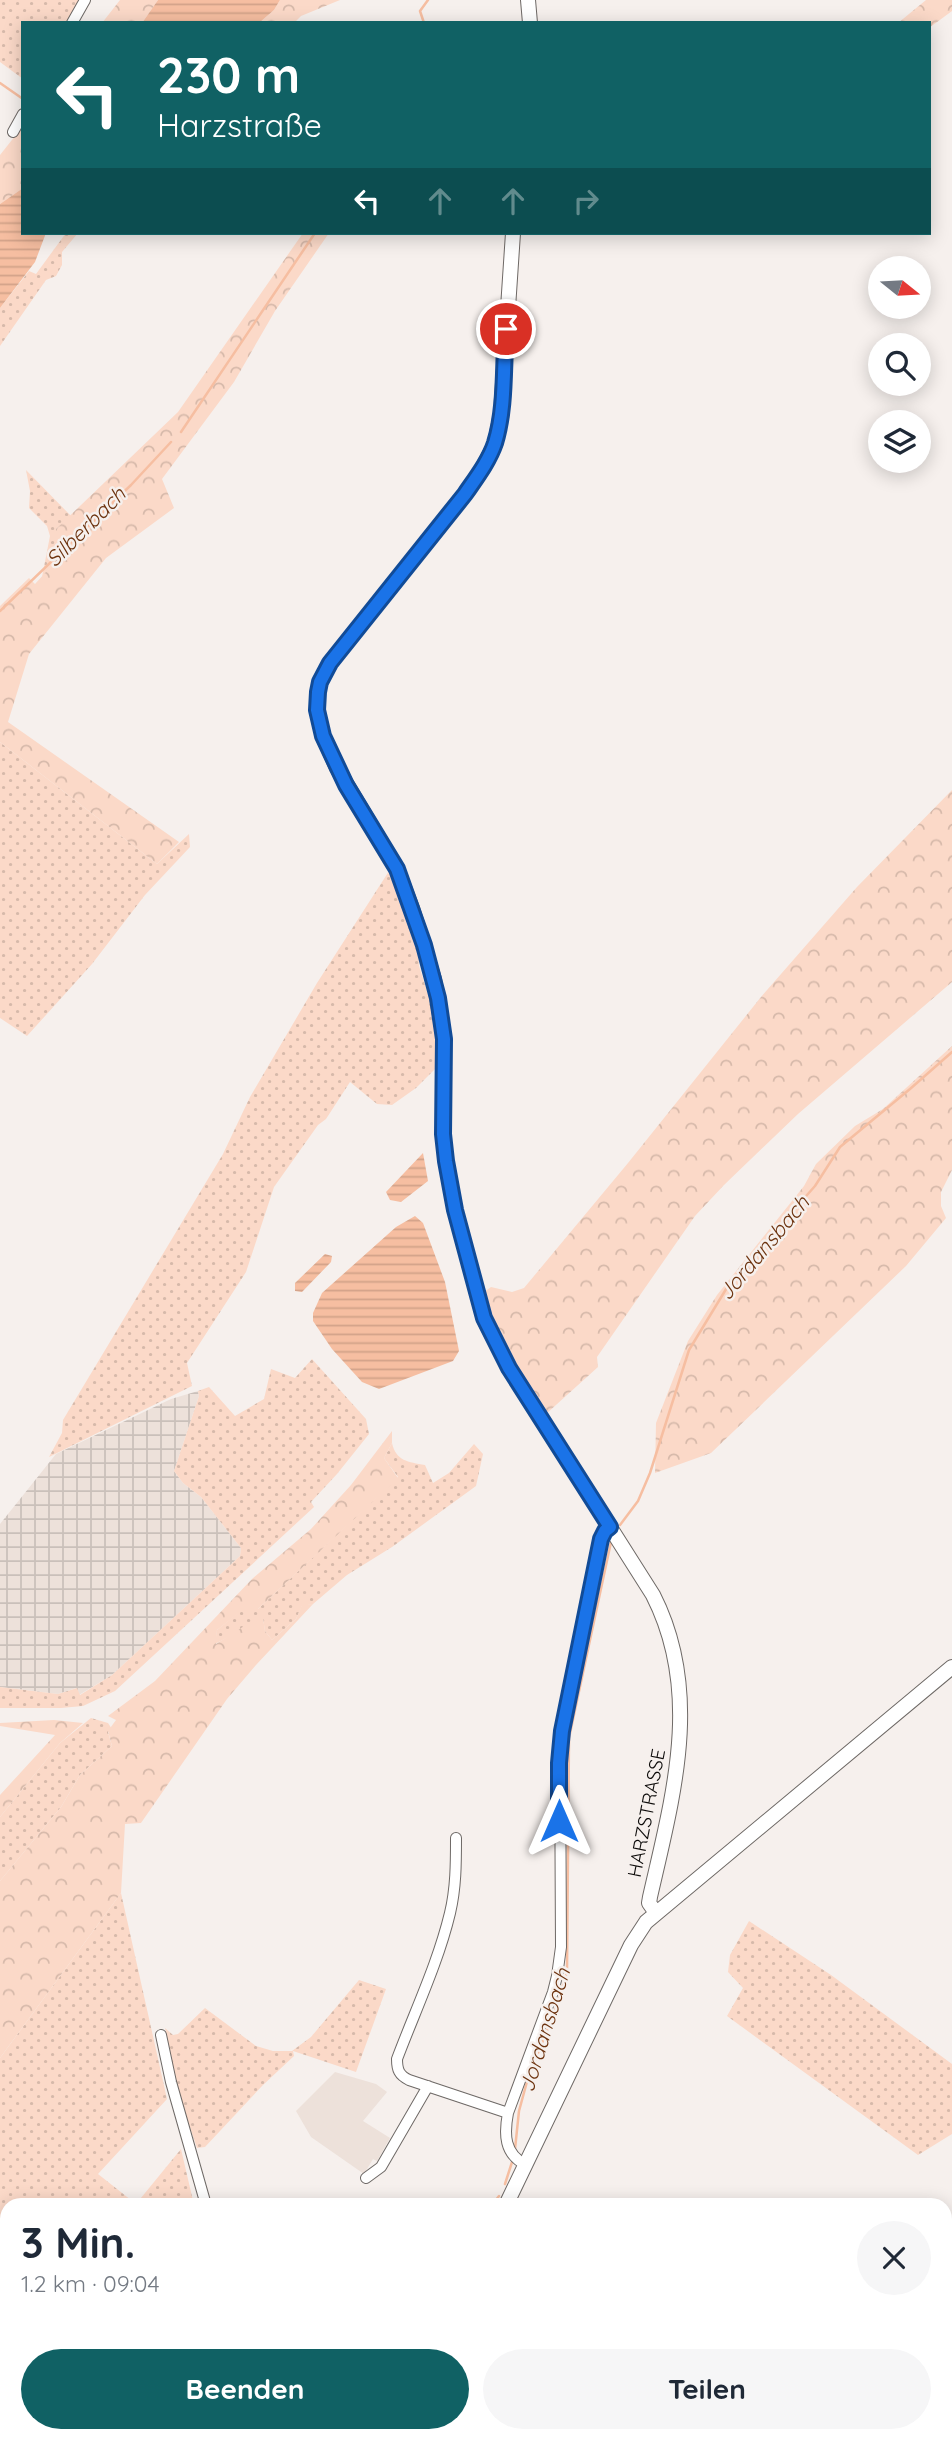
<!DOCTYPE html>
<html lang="de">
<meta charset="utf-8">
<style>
body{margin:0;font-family:Quicksand,sans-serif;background:#f6f6f7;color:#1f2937;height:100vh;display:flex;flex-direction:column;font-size:26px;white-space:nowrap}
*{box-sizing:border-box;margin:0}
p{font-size:23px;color:#747a83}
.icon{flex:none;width:38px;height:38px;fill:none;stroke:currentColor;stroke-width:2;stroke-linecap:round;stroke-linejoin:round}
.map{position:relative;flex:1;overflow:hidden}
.sheet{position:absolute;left:0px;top:2198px;width:952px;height:245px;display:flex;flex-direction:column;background:#fff;border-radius:21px 21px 0 0;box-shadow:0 4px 18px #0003}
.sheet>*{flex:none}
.hud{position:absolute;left:21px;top:21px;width:910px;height:214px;border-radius:0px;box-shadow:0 4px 18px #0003;background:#106164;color:#fff;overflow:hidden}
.needle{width:46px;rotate:108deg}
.tools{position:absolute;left:868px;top:256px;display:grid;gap:14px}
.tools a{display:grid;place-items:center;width:63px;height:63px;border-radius:50%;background:#fff;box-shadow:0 4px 18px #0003;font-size:35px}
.pin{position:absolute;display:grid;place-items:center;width:60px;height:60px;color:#fff;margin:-30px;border:4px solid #fff;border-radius:50%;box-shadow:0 2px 7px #0007}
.me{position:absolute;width:77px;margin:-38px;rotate:0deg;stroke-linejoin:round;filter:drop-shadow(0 0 5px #0008)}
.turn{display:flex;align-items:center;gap:24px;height:147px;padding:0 21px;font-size:32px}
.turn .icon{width:91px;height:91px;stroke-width:2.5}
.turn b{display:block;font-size:49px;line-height:60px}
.lanes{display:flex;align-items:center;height:66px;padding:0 21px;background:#0003;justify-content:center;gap:35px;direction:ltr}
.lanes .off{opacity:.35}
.round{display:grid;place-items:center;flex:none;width:74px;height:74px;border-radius:37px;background:#f6f6f7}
.headline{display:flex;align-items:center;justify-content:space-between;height:119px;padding:0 21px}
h1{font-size:42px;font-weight:700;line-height:52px}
.cta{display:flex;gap:14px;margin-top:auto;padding:14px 21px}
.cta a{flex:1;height:80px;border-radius:42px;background:#106164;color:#fff;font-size:28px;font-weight:700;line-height:80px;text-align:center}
.cta a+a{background:#f6f6f7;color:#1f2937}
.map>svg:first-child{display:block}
.built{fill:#ede1da}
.industrial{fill:url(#industrial-grid)}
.grass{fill:url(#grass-dots)}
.forest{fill:url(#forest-crowns)}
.garden{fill:url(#garden-furrows)}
.water{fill:url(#water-rules)}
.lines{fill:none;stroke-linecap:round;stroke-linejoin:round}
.stream{stroke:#f6bea1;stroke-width:2.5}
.street-casing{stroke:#6e6966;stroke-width:12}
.secondary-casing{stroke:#6e6966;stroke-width:16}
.street{stroke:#fff;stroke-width:10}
.secondary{stroke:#fff;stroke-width:14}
.route-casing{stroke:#114b97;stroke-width:18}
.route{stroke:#1a73e8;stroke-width:12}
.labels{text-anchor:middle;stroke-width:5;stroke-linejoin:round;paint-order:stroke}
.street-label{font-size:19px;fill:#0d0b0a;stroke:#f6f0ed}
.water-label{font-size:21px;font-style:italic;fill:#6d330f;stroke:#f6f0ed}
</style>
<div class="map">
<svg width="952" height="2443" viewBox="0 0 952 2443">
<defs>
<pattern id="industrial-grid" width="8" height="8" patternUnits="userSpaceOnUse" patternTransform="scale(1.75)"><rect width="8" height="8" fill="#ede1da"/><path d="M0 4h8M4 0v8" fill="none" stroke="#cac0ba"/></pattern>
<pattern id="grass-dots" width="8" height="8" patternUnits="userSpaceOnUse" patternTransform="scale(1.75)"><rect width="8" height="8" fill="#fbd9c8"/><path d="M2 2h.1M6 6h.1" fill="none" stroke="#d6b9aa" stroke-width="1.8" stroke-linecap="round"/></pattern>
<pattern id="forest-crowns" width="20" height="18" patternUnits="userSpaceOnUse" patternTransform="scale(1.75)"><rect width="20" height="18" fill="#fbd9c8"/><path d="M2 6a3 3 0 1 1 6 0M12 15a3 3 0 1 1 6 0" fill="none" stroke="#d6b9aa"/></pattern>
<pattern id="garden-furrows" width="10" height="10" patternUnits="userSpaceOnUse" patternTransform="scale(1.75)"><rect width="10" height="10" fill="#fbd9c8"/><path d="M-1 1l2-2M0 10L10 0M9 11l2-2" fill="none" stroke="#d6b9aa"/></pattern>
<pattern id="water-rules" width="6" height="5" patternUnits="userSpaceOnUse" patternTransform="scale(1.75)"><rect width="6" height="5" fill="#f6bea1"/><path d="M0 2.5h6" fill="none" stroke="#d2a289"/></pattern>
</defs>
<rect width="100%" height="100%" fill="#f6f0ed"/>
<path class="built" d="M335 2072 376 2084 387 2092 363 2121 390 2138 377 2161 373 2159 364 2174 311 2137 296 2111Z"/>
<path class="industrial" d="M198 1391 199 1396 174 1471 183 1483 201 1497 241 1548 240 1556 112 1675 79 1695 76 1688 58 1694 0 1687V1524L56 1454 171 1399Z"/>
<path class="grass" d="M0 0H81L68 23H23V79L0 62Z
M66 233H78L62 252V265L56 276 46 280 0 346V308L29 271 36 274Z
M26 470 71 516 56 529V561L42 577 50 536 47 526 29 508 30 491Z
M0 742 157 864 189 834 190 847 145 895 92 964 27 1036 0 1018Z
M391 868 418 945 419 966 435 1016V1069L416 1088 392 1105 377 1104 350 1082 326 1119 318 1125 274 1187 246 1272 187 1363 192 1386 49 1457 62 1433 63 1420 223 1154 250 1097 317 983Z
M312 1359 366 1419 369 1434 337 1474 311 1502 314 1507 115 1691 83 1706 61 1708H0V1687L58 1694 77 1688 80 1695 112 1675 240 1556 241 1548 201 1497 183 1483 174 1471 199 1396 198 1391 209 1387 235 1416 264 1399 271 1369 295 1378Z
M392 1443C396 1461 408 1462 425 1465L433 1483 449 1473 474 1444 483 1454 476 1486 392 1547 347 1575 313 1604 302 1606 296 1619 272 1640 265 1631 263 1619 215 1644 217 1630 244 1608 258 1609 398 1477 384 1458Z
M91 1718 108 1723 112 1729 108 1732 112 1746 80 1775 61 1807 0 1881V1817L60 1743Z
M121 1893 167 2099 98 2174 136 2204 181 2149 194 2205H7V2384L0 2381V2058Z
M749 1921 831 1975 952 2064V2134L918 2155 727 2016 743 1988 728 1972 730 1955Z
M359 1980 386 1989 356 2072 293 2051 294 2056 263 2085 205 2147 197 2148 179 2095 165 2028 173 2035 178 2034 205 2008 256 2046 273 2051H292L311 2037Z"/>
<path class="forest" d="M120 0H158L142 23H102Z
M280 0H340L301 16 294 23H259L274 10Z
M926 0H952V11L929 28V23H898Z
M23 126V188L0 204V155Z
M303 233H329L275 311 234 382 162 479 174 508 106 558 29 654 8 722 179 842 157 864 0 742V606L29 578 35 584 55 562 56 529 178 412Z
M952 790V982L798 1114 724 1185 695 1216 597 1357 598 1367 546 1414 505 1351 493 1324 484 1292 491 1287 512 1292 524 1288 628 1163 761 997 857 887Z
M952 1046V1170L941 1192V1206L946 1218 906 1266 711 1453 655 1473 656 1423 688 1341 717 1295 804 1186 816 1164 855 1126 883 1109Z
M392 1431V1443L384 1458 398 1478 258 1609H244L217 1630 216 1644 249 1623 263 1618 265 1631 272 1640 296 1619 302 1605 313 1604 256 1665 227 1699 141 1823 125 1824 121 1893 0 2058V1881L61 1807 80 1775 112 1746 108 1731 116 1720 108 1716 155 1681 252 1579 311 1529 351 1485Z
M54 1720 83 1723 60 1743 0 1817V1795L55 1735 0 1726V1723Z"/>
<path class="garden" d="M945 2381 952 2383V2443H805L804 2436H945Z"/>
<path class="water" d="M158 0H280L274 10 259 23H142Z
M23 188V233H46L35 262 0 308V204Z
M423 1153 428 1181 401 1202 390 1200 386 1192Z
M415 1216 423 1223 445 1282 459 1351 453 1361 379 1389 362 1382 332 1349 313 1321V1313L322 1293 396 1227Z
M325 1254 332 1256 331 1262 302 1292 295 1291V1283Z"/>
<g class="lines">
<path class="stream" d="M424 23 420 11 428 0
M0 83 23 99
M181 432 315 233
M0 611 131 485 171 442
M620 1525 638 1501 650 1473 689 1350 731 1281 815 1186 840 1147 910 1089 952 1052
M515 2149 519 2111 528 2078 556 2008 567 1972 569 1738 611 1542
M505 2184 513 2159
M492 2205 499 2196
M295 2443 300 2436"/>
<g class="street-casing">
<path id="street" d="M72 23 85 0
M13 132 23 114
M456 1838C456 1863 456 1888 450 1913 438 1963 415 2011 397 2059 397 2070 399 2075 409 2080L508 2113
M161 2035 171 2082 206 2205
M526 2165C504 2154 504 2134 508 2113L553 1992 557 1976 561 1947 560 1746 601 1539 605 1531 610 1527
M366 2178 381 2167 428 2086
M306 2443 310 2436
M490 2443 491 2436
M565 2443 569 2436
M609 2443 612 2436"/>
</g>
<g class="secondary-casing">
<path id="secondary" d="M528 0 530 23
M513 233 501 413 495 444 481 471 465 494 330 663 320 683 318 692 317 710 323 736 337 768 397 869 412 908 434 979 444 1039 443 1134 446 1162 455 1210 484 1319 509 1368 653 1595C703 1693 673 1796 650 1897L649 1903 656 1913
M506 2205 631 1945 646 1922 952 1667
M350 2443 352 2436"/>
</g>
<use href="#street" class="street"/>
<use href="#secondary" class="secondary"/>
</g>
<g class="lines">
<g class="route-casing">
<path id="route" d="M506 329C503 366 506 407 495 443 489 461 476 478 465 494L330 663 320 682 318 692 317 710 323 736 346 785 397 869 424 945 438 998 444 1039 443 1134 446 1161 455 1210 484 1318 509 1368 610 1527 605 1531 601 1539 562 1731 559 1763V1821"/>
</g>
<use href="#route" class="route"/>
</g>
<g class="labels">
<g class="street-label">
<text transform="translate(646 1813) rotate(-79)" y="7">HARZSTRASSE</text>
</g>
<g class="water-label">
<text transform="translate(86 527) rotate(-45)" y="7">Silberbach</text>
<text transform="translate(764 1248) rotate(-50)" y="7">Jordansbach</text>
<text transform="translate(545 2030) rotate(-73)" y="7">Jordansbach</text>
</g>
</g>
</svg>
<div class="tools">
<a><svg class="needle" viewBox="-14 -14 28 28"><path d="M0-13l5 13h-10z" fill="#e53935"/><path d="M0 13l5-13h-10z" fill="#747a83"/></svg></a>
<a><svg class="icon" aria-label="search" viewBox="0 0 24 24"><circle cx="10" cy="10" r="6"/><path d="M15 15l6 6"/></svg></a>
<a><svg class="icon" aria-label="layers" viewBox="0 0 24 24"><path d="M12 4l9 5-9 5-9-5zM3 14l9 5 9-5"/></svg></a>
</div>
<div class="pin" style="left:506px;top:329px;background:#d93025"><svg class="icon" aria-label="arrive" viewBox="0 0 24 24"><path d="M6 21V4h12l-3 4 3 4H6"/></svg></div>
<svg class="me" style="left:559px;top:1821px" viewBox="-20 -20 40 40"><path d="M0-17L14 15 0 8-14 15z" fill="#1a73e8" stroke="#fff" stroke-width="4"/></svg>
<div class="hud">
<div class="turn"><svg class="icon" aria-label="left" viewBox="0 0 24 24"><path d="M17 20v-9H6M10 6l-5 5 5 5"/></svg><div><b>230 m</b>Harzstraße</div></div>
<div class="lanes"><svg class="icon" aria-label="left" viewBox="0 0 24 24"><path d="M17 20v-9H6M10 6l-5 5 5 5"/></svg><svg class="icon off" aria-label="ahead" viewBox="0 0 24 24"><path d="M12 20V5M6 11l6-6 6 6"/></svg><svg class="icon off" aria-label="ahead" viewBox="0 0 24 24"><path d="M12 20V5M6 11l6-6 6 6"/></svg><svg class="icon off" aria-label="right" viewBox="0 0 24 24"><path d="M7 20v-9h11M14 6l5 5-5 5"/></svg></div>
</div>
<section class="sheet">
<div class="headline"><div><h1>3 Min.</h1><p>1.2 km · 09:04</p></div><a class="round"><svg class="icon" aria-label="close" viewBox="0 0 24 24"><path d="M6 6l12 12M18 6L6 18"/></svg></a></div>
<div class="cta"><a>Beenden</a><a>Teilen</a></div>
</section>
</div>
